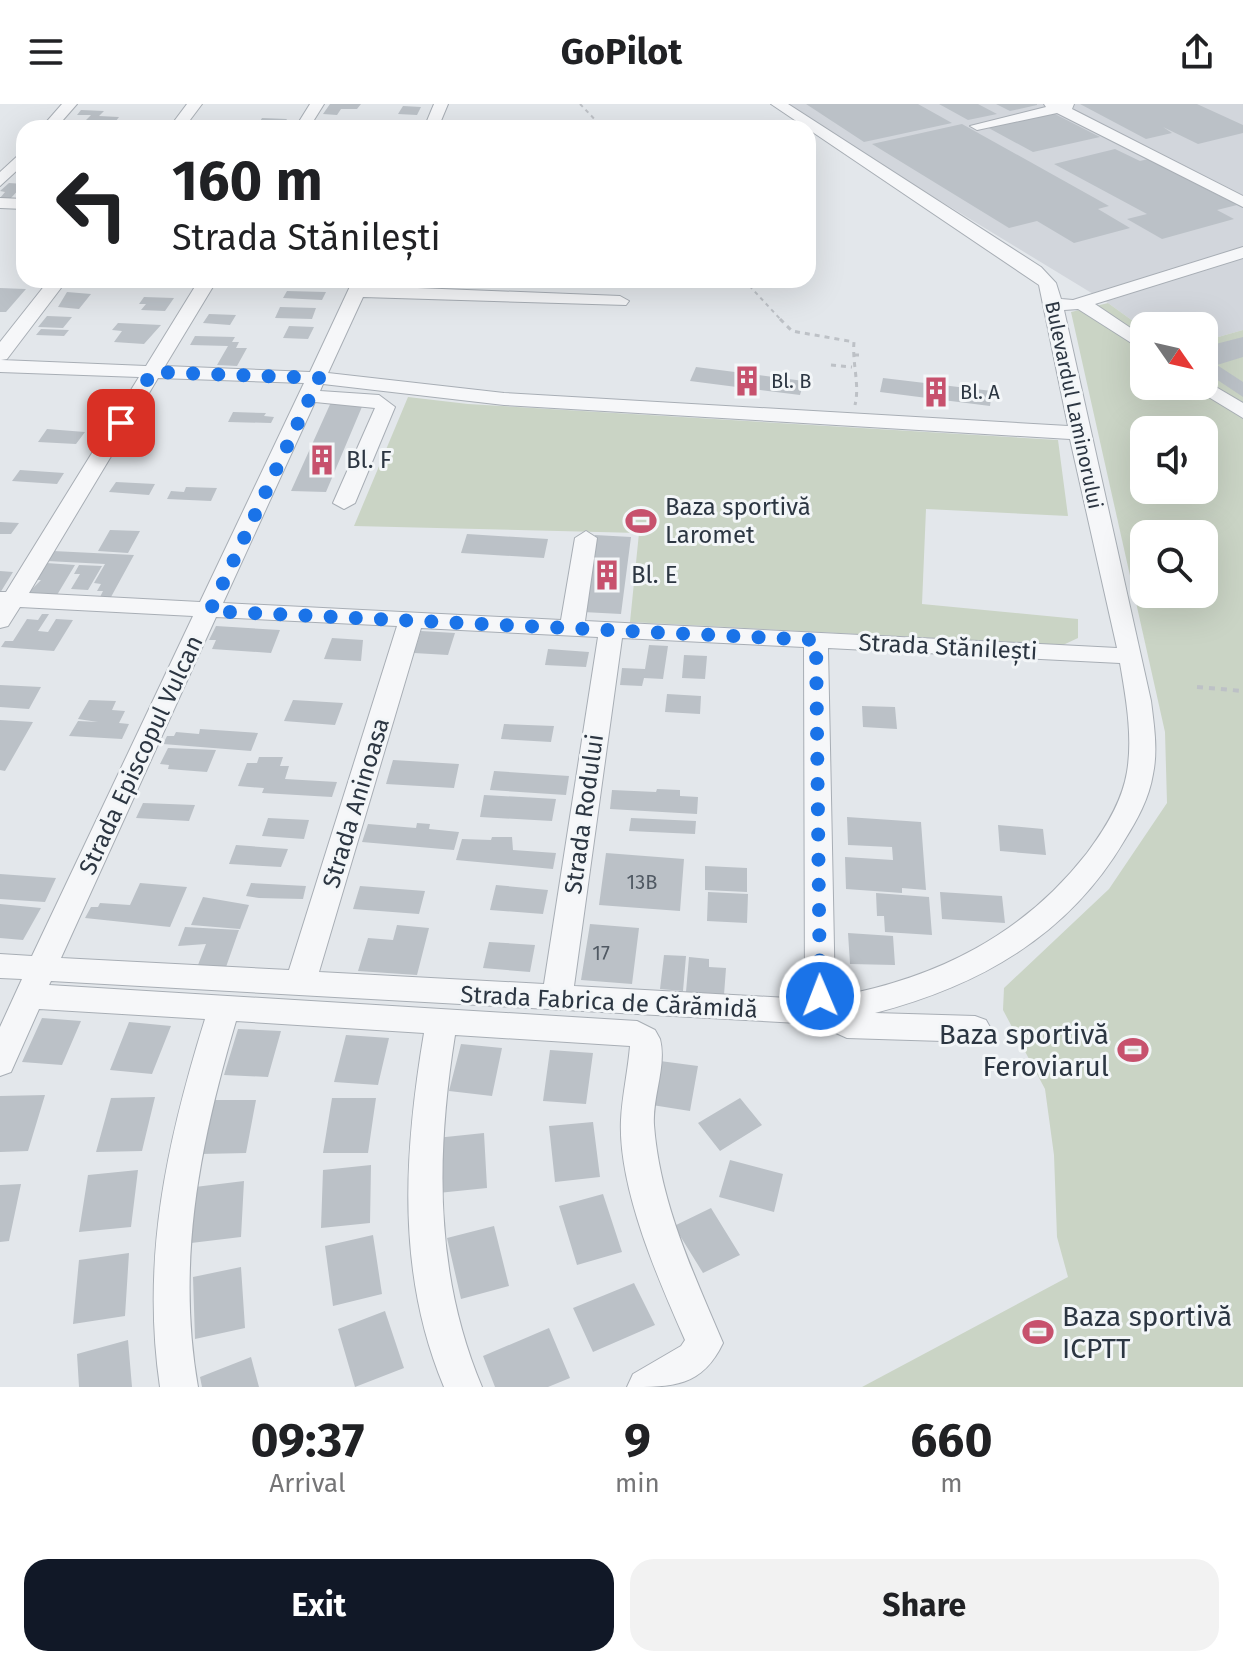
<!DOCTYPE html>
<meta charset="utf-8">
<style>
body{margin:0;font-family:"Fira Sans",sans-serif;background:#f2f2f2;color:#202124;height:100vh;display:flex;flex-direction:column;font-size:30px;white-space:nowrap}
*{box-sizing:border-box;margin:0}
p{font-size:26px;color:#757577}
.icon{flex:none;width:44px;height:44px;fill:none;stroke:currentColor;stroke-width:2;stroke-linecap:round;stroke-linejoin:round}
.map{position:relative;height:1283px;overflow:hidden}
.panel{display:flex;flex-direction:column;background:#fff;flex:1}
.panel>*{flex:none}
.guide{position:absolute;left:16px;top:16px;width:800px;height:168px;border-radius:24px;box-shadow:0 8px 32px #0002;background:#fff;color:#202124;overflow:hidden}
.needle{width:52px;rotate:124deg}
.tools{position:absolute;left:1130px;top:208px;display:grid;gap:16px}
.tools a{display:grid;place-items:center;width:88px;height:88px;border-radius:16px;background:#fff;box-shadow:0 8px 32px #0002;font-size:40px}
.pin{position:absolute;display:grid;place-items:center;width:68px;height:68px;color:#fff;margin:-34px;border-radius:16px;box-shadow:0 4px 12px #0006}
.me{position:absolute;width:88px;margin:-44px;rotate:359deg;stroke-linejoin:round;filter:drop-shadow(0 0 6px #0008)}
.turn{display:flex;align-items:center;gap:28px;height:168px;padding:0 24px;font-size:36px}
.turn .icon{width:104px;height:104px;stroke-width:2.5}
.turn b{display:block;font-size:56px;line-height:68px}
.eta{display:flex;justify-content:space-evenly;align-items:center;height:136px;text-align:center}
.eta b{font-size:48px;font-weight:700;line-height:56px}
.button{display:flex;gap:16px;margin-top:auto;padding:16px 24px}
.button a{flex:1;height:92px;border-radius:24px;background:#111827;color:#fff;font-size:32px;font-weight:700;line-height:92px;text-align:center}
.button a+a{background:#f2f2f2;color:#202124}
header{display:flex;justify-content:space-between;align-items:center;height:104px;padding:0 24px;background:#fff;font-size:36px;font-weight:700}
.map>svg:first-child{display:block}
.built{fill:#d2d6dc}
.green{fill:#cad4c5;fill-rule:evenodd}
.building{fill:#bbc1c7}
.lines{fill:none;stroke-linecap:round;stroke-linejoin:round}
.minor-casing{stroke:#a8aeb5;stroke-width:2}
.path-far2{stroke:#bdc1c6;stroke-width:2;stroke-dasharray:4 4;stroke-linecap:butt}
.path-far1{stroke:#bdc1c6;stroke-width:3;stroke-dasharray:5 5;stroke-linecap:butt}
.path{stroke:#bdc1c6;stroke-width:4;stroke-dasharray:6 6;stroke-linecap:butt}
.minor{fill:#f6f7f9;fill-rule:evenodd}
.route{stroke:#1a73e8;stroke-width:14;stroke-dasharray:0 25.2}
.labels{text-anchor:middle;stroke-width:6;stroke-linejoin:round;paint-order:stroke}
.far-poi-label{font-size:20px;fill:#2c3642;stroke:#f3f6f8;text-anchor:start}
.far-street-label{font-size:20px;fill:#2c3642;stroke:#f3f6f8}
.number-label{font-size:20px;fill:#505963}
.poi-label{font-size:24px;fill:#2c3642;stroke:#f3f6f8;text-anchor:start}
.street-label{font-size:24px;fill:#2c3642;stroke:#f3f6f8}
.near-poi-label{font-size:28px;fill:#2c3642;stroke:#f3f6f8;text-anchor:end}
</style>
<header><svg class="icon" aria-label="menu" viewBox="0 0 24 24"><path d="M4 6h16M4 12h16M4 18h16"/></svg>GoPilot<svg class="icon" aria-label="share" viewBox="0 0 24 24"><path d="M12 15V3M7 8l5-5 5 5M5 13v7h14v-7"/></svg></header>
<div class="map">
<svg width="1243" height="1283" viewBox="0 0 1243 1283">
<rect width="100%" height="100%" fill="#e3e7eb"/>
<path class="built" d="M781 0H1243V226L1204 237V222H1144V225L1108 199Z"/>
<path class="green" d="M1108 199 1144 225V282H1204V237L1243 226V1283H862L1068 1173 1057 1133 1054 1051 1045 985 1003 906 1004 884 1109 785 1167 699 1165 628 1071 208ZM1144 326H1204V386H1144ZM1144 430H1204V490H1144Z
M408 293 468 300 1058 336 1068 412 926 405 922 500 1078 515V534L1063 541 630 518 639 429 354 422Z"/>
<path class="building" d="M330 0H361L357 5H341L337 11 323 10Z
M806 0H918L952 19 864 38Z
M939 0H978L997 10 968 16Z
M996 0H1037V1L1010 7Z
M1080 0H1197L1243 21V29L1198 40 1163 23 1172 29 1146 35Z
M403 2 421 3 417 11 398 10Z
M81 6 104 7 99 12 119 13 116 17 86 16 91 11H77Z
M1051 8 1100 33 1033 48 985 22Z
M262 14 287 15 281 24H256Z
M203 17 242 18 239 22 201 21Z
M962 20 1109 102 1098 105 1130 124 1074 139 1037 117 1009 124 872 40Z
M1115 45 1140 57 1148 55 1237 101 1217 106 1234 115 1162 135 1127 115 1147 110 1054 60Z
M9 79 24 80 10 95 0 94 5 88 0 87Z
M154 176H188L184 182 151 181Z
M0 184 26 185 6 208H0Z
M287 187 326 188 322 196 283 194Z
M67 188 91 190 79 205 58 203Z
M144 193 174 194 165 207 141 206 146 200H139Z
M280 203 316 204 312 215 275 214Z
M209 210 236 211 230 221 203 219Z
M47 212 72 213 63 224 38 223Z
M118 219 161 221 144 240 114 238 122 227 112 226Z
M289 222 314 223 308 235 283 234Z
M41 225 69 226 64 232 36 231Z
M195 232 235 233 232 238H239L236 244H247L237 262 217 261 228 242 190 241Z
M1243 233V253L1217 261 1243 278V293L1204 267V243Z
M696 263 804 277 800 291 690 277Z
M883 274 992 287 990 302 880 288Z
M332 296 364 298 326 388 291 387Z
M233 308 266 309 264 312 274 313 271 319 228 318Z
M47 325 85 328 76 340 38 338Z
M20 366 64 369 57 380 12 377Z
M116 378 155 380 149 391 109 388Z
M186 383 217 384 211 397 167 395 171 387 184 388Z
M0 418 19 419 11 430H0Z
M110 426 140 427 128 449 98 447Z
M467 430 548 435 544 454 461 449Z
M595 431 631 433 621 510 583 508Z
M53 447 134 451 111 493H100L103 487H97L101 480 94 479 105 460 47 457Z
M46 459 75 461 57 491 28 489 41 476H35Z
M79 461 102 462 88 486 71 485 80 470H74Z
M0 467 13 468 0 489Z
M42 510H49L38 527 48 528 56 515 73 516 54 547 1 543 5 537H13L27 515 38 516Z
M216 522 280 526 271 549 212 545 216 536H209Z
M421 527 455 529 448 551 414 549Z
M332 534 363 536 361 557 324 555Z
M649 541 668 542 663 575 644 574 642 582 620 581 622 564 645 565Z
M548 545 589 548 586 563 545 561Z
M684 551 707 552 705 575 682 574Z
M0 581 41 583 29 605 0 603Z
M667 590 701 592 700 610 665 608Z
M89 596 116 597 112 606 125 607 119 619 129 620 122 635 69 632 78 617 98 618 78 615Z
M293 596 343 599 335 621 284 617Z
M862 602 895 603 897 625 863 623Z
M0 616 33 618 5 667 0 666Z
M504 620 554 622 551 638 501 635Z
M200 625 258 629 251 647 163 640 167 632H174L176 628 199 630Z
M168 644 216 646 207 668 168 665 169 661 160 660Z
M259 653H283L280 662H289L285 675 337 678 332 693 262 689 264 684 238 682 247 659H257Z
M393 656 459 660 454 684 386 680Z
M494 667 569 672 566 691 490 686Z
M657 685 680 686V692L698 693 697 710 610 705 612 686 656 688Z
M484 691 556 695 552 717 480 713Z
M143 699 195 701 189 717 136 714Z
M847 713 921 718 926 786 902 784V789L846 785 845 753 893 756 892 743 848 741Z
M268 714 309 716 304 735 262 732Z
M631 714 696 717 695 730 629 727Z
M417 719 430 720 429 725 459 728 454 746 362 738 368 720 416 724Z
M998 721 1043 725 1046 751 1000 747Z
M492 733H512L513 746 556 749 553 765 456 756 462 735 491 736Z
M236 741 288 745 281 763 229 760Z
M606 749 684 755 680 807 599 801Z
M705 762 747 764V788L705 786Z
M0 770 56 774 45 798 0 795Z
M140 779 187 783 170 823 85 814 91 803H98L100 799 130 801Z
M251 779 306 782 303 795 259 794 246 792Z
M496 781 548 786 543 810 490 806Z
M360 782 425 787 419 810 353 805Z
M708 788 748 790 747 819 707 817Z
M940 788 1002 792 1005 819 942 815Z
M876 789 929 793 932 831 885 828 884 812H877Z
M203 793 249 801 240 825 191 821Z
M0 800 41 804 23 836 0 834Z
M590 820 639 824 632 880 581 876Z
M397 821 429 824 417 871 358 867 368 834 393 836Z
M185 823 239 826 226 863 198 861 206 840 178 842Z
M848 829 893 832 895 861 850 860Z
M489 838 535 841 530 868 483 864Z
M664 851 686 852 683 887 660 885Z
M689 853 709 855V863L726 864 724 891 686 888Z
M42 914 81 917 62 961 22 958Z
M129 918 171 922 152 970 110 966Z
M238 925 281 927 268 973 224 971Z
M346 931 389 934 378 981 334 978Z
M461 940 502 944 492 992 449 987Z
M550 946 593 949 586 1000 543 997Z
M660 957 698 962 690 1007 652 1001Z
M45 991 28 1047 0 1048V992Z
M155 993 142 1047 96 1048 111 994Z
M332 994H376L368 1049H323Z
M740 994 762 1021 720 1047 698 1019Z
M211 996H256L246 1049 200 1050Z
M593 1018 600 1073 555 1078 549 1022Z
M484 1029 487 1084 438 1089 436 1034Z
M730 1056 783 1070 774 1108 719 1093Z
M371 1061 370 1119 321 1124 323 1066Z
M138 1066 131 1123 79 1128 88 1071Z
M244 1077 241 1133 191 1139 195 1083Z
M21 1080 9 1137 0 1138V1081Z
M603 1090 622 1148 577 1161 559 1102Z
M711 1104 740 1151 703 1169 674 1122Z
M494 1122 509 1182 461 1195 447 1134Z
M373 1131 382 1190 333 1202 325 1142Z
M129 1149 125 1212 73 1220 79 1156Z
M241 1163 245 1224 195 1235 193 1173Z
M634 1179 655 1221 593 1248 573 1204Z
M385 1207 404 1264 355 1283 338 1225Z
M549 1224 570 1274 548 1283H495L483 1252Z
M128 1236 132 1283H79L77 1250Z
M251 1253 259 1283H202L200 1273Z"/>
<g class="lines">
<g class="minor-casing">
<path id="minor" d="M62 0H77L56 24H41Z
M187 0H202L184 24H169Z
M310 0H324L309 24H295Z
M434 0H448L438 24H424Z
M771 0H788L1041 163 1056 179 1061 195 1073 196 1243 143V154L1095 200 1144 233V247L1078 205 1064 206 1151 597C1154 621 1158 646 1153 670 1149 695 1137 716 1124 737 1068 832 979 882 875 909L975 912 986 916 991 925 986 934 975 938 847 934 816 920 51 877 49 881 637 917 655 926 660 935C667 962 652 993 654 1021 660 1099 693 1168 723 1239 702 1283 673 1283 627 1283L633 1270 681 1242 685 1236C658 1175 618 1084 621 1016 622 992 628 967 630 942L455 931C436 1051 434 1169 482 1283H444C396 1169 404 1048 424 929L236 917C200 1039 176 1157 198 1283H160C141 1155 167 1037 205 915L39 905 11 968 0 972V923L22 875 0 874V850L32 852 193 512 20 503 8 522 0 524V488H6L139 273 0 268V238L49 176H67L7 255 1 256 146 262 199 176H217L165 262 310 268 353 176H371L368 182 620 192 629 197 626 201 363 193 328 269 504 289 1068 322 1039 181ZM158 274 304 279 200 498 29 489ZM323 280 504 301 1070 335 1117 544 585 517 597 434 586 427 575 434 561 516 223 499 315 298 375 304 333 399 344 405 355 399 395 303 379 291 320 287ZM216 513 397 522 289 866 61 854ZM421 524 598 533 544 880 319 868ZM622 534 804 543 805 895 574 882ZM828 544 1120 559C1126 594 1133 633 1127 668 1122 698 1105 725 1087 749 1022 832 937 874 835 893Z
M1044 0H1074L1072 5 1243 92V103L1057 9 977 26 970 22 1046 3Z
M24 46V60L0 82V68Z
M0 94 24 95V105L0 104Z
M1204 276 1243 299V314L1197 286 1194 282H1204Z"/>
</g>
<path class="path-far2" d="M580 0 603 24
M744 176 782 217"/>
<path class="path-far1" d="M780 215 792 227 854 238C852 259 860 281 855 301
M854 251H864
M831 261 852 263"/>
<path class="path" d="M1197 583 1243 587"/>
<use href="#minor" class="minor"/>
</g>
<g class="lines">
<path class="route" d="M121 319 152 268 319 274 210 507 816 536 820 892"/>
</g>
<defs>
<g id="building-bare" transform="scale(2.4)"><path d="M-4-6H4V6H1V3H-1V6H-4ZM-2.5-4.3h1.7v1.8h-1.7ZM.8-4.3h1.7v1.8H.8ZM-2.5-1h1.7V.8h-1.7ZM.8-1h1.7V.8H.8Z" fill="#c7516d" stroke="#f3f6f8" stroke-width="2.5" paint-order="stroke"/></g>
<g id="stadium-bare" transform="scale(2.4)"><path d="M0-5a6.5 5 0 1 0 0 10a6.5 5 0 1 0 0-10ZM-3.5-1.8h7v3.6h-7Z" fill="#c7516d" stroke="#f3f6f8" stroke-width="2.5" paint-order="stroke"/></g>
</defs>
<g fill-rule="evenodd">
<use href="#building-bare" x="747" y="277"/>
<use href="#building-bare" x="936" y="288"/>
<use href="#building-bare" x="322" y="356"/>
<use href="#stadium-bare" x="641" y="417"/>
<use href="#building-bare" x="607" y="471"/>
<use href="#stadium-bare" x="1133" y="946"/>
<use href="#stadium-bare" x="1038" y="1228"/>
</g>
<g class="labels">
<g class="far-poi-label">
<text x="771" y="284">Bl. B</text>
<text x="960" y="295">Bl. A</text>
</g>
<g class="far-street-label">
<text transform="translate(1074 301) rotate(78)" y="7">Bulevardul Laminorului</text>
</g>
<g class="number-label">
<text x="642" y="785">13B</text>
<text x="601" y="856">17</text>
</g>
<g class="poi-label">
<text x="346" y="364">Bl. F</text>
<text x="665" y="411">Baza sportivă<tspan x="665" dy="28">Laromet</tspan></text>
<text x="631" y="479">Bl. E</text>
</g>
<g class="street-label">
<text transform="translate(948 543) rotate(3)" y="8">Strada Stănilești</text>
<text transform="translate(141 651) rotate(-65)" y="8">Strada Episcopul Vulcan</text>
<text transform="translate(356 699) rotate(-73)" y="8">Strada Aninoasa</text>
<text transform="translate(584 710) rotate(-82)" y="8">Strada Rodului</text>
<text transform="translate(609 898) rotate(3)" y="8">Strada Fabrica de Cărămidă</text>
</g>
<g class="near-poi-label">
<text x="1109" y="940">Baza sportivă<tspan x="1109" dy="32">Feroviarul</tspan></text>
<text x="1062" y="1222" text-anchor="start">Baza sportivă<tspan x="1062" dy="32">ICPTT</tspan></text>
</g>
</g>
</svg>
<div class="tools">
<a><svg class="needle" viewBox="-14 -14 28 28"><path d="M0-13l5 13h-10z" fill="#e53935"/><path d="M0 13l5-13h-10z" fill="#757577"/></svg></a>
<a><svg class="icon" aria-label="sound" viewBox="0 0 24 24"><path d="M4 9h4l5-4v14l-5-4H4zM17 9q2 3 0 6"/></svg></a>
<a><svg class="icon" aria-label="search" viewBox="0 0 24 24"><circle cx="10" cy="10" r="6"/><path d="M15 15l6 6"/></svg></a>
</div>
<div class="pin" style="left:121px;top:319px;background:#d93025"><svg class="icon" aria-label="arrive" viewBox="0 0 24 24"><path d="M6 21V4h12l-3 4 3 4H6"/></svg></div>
<svg class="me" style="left:820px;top:892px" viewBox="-20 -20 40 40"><circle r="17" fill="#1a73e8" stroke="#fff" stroke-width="3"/><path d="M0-11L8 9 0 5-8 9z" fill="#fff"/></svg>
<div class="guide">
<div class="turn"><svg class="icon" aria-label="left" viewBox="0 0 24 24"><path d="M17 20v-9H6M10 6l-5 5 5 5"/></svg><div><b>160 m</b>Strada Stănilești</div></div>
</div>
</div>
<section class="panel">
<div class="eta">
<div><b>09:37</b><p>Arrival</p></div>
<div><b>9</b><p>min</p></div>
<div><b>660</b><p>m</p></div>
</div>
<div class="button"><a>Exit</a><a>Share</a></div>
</section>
